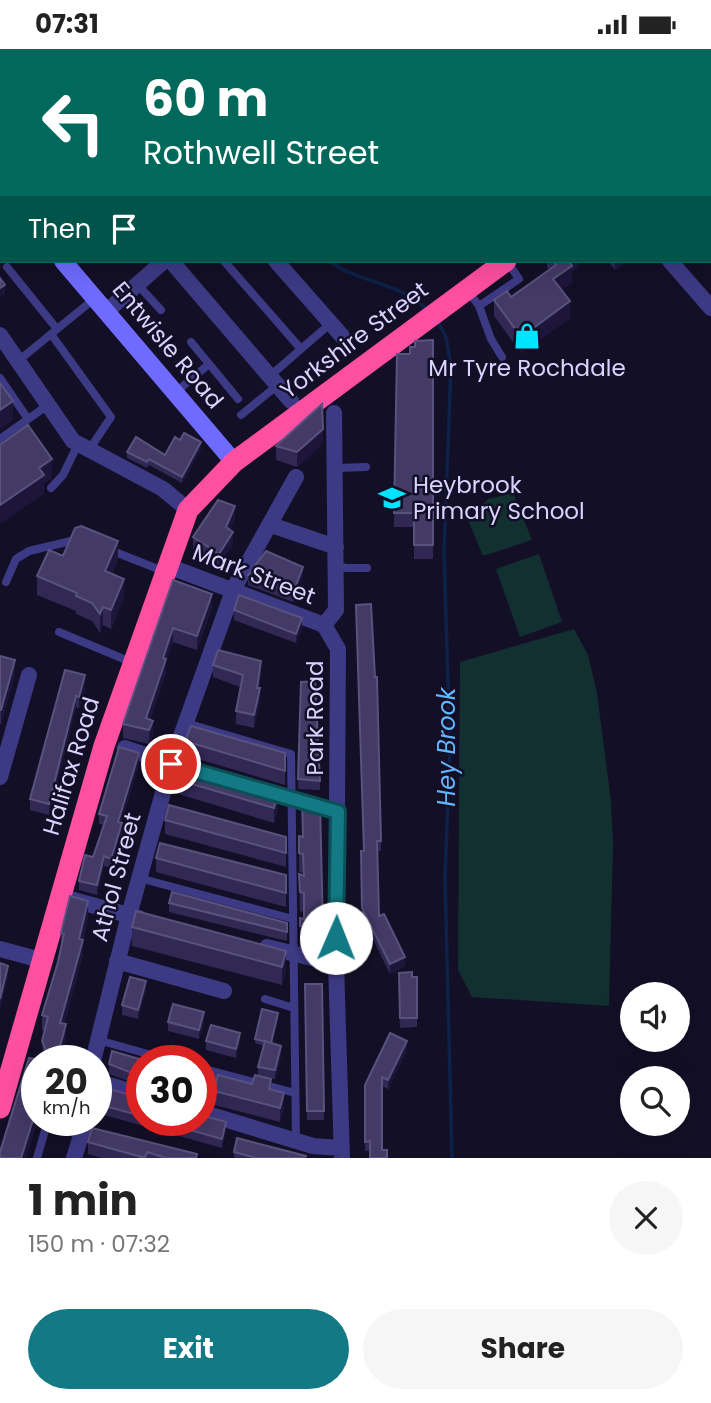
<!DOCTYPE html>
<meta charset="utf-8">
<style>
body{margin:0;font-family:Poppins,sans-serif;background:#f6f6f6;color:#222;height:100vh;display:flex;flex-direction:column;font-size:26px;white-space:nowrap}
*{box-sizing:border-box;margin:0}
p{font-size:23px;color:#767676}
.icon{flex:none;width:38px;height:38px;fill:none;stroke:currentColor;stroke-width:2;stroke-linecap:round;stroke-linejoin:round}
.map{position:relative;height:1109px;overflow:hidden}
.panel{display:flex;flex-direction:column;background:#fff;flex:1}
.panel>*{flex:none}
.guide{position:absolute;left:0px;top:0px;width:712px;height:214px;box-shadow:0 7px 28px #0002;background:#00695c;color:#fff;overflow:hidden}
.tools{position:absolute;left:620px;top:933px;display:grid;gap:14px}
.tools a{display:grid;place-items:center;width:70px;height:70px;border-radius:50%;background:#fff;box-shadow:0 7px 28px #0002;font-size:35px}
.speed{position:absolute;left:21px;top:996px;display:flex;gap:14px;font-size:35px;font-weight:700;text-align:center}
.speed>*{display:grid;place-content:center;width:91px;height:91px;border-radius:50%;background:#fff;box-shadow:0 7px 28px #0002;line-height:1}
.speed small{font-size:18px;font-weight:400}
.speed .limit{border:10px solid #d22;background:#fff;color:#111}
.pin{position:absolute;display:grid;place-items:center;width:60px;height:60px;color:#fff;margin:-30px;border:4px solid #fff;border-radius:50%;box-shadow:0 2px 7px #0007}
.me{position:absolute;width:77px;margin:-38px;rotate:1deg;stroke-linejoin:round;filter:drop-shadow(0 0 5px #0008)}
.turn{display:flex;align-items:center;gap:24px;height:147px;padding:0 28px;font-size:32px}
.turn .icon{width:91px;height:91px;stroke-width:2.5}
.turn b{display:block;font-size:49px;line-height:60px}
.then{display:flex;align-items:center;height:66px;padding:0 28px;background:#0003;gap:14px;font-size:26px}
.round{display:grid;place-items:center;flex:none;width:74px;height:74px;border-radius:37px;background:#f6f6f6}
.headline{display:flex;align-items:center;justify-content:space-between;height:119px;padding:0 28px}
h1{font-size:42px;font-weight:700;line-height:52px}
.button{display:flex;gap:14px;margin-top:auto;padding:14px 28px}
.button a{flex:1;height:80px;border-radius:42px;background:#137a85;color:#fff;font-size:28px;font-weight:700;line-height:80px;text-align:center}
.button a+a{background:#f6f6f6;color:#222}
.status{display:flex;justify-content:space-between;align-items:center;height:49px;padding:0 35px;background:#fff;direction:ltr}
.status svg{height:19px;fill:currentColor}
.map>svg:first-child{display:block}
.green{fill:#12302f}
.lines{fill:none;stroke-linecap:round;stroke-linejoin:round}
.stream{stroke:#0c2248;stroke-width:3.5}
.lane{stroke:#3d3a85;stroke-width:8}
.street{stroke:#3d3a85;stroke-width:16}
.secondary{stroke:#6f6bff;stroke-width:18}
.highway{stroke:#ff4fa3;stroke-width:21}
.wall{fill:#312854}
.shaded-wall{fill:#1d163a}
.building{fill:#433a66;stroke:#5a527e;stroke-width:2}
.route-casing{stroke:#0c4f56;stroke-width:18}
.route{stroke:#137a85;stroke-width:12}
.labels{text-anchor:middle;stroke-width:5;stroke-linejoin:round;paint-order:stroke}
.street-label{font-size:23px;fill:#d9d4ff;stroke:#130f26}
.poi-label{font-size:23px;fill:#d9d4ff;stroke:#130f26}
.water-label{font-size:24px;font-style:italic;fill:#62b6ff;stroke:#130f26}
</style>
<div class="status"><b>07:31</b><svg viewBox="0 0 49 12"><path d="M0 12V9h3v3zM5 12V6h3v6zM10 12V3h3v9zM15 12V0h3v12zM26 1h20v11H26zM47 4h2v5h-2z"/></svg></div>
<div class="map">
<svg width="711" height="1109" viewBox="0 0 711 1109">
<rect width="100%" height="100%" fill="#130f26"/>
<path class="green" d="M513 444 532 491 483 507 468 471 488 450Z
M539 505 562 573 520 588 496 520Z
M574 580 588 606 597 644 611 752 613 796 609 957 472 948 458 921 460 613Z"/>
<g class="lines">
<path class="stream" d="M102 2V0
M329 212C358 234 400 233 426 260
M437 271 446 288 451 317 444 503 450 699 445 828 452 1109"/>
<path class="lane" d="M330 0 333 2
M512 0 515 2
M158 2 160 0
M222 2 224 0
M555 2 559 0
M224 212 301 300
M7 218 57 280
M137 235 161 261
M468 242 479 257 519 230 507 212
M479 257 491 290 502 308
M51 285 111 368 89 401
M191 293 238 350
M18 312 94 250
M270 327 331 274
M0 329 28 370
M176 343 209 315
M241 366 278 336
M0 390 48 356
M335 419 366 418
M51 439 63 426 78 395
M110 501 163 522
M336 516 346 519H367
M6 533 16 510 29 502 79 490
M59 583 131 613
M186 674 291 705 296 1091
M139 829 293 870
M265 950 294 959
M98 991 173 1012
M201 1019 295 1044
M206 1064 215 1023
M37 1109 48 1071"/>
<path class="street" d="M204 0 205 2
M576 0 577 2
M88 2V0
M671 2 675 0
M171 212 291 352
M276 212 342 287
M670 212 711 259
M107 262 164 212
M0 286 73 392 163 440 188 461
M271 476 336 498
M168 517 324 576 338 600 336 915 342 1109
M324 576 336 561 334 364
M125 699 181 718
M0 728 29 626
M259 741 338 763
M70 850 139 869
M267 898 336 915
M0 900 41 911
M117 912 224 942
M93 1012 129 866 171 715 234 539 296 428
M96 1032 142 1046
M201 1063 313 1097 341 1099
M74 1109 86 1071"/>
<path class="secondary" d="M10 2 11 0
M0 29 2 24
M0 134 2 137
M63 212 234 413"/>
<path class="highway" d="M710 74H711
M0 1059 104 697 188 461 234 413 506 212"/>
</g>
<path class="wall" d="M547 212H579V218L572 222V234L561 241 570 269 521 304 494 267V251L511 248 549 221 547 218Z
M608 212H628L615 221Z
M433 291V510H414V478H394L397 305H410L415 298Z
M180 391 201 400 182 434 149 416 147 419 127 409V403L165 406Z
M323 394 297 418 276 411V397Z
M235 470 230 481 233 495 219 517 193 500V488Z
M63 507 118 511 112 525 124 548 111 580 103 576 100 584 92 572 76 565V562L37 546V527Z
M248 526 303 527 293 553 248 536Z
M173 531 212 559 197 601 173 593 166 612V624L150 671 153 686 149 695 123 689V675Z
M356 556 381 792V802H378L379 867 405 917 390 925 362 868 361 802H364Z
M234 561 302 579 296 594 234 571Z
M0 607 15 625 1 675H0Z
M213 616 261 625 259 639 260 652 254 679 236 675V662L240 638 213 628Z
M65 621 85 638 79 659 76 658 49 766 30 761V750Z
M301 633 320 732V741L298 740Z
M185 692 285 704V736L185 706Z
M139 714 121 774 122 784 111 819 104 817 97 846 79 841V832L93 808 104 776 99 775V765Z
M175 730 278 758 274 774 175 744Z
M320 754 323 901 300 895V869L304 870V863L300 862 299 825 303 826V824L299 823V787L303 788Z
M165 771 286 788V818L165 785Z
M156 809 286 826V858L156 823Z
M70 847 88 852V867L83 891V906L64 975H66V990L61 1012H37V1071L26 1109H0V1103L29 1009 39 1011 43 1008 42 992 45 982 42 981V966L58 913 61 899V884Z
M169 854 287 874V892L169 863Z
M132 878 286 902V920L282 936 132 897Z
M399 924 412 928H417V978L400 979Z
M305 935H322L324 1071H307Z
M146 941 138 970 122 966V956Z
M278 969 272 994 281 1006 275 1030 265 1029 271 1040 284 1058 280 1073 214 1056V1042L252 1035 258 1027V1018L264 997 255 994V990Z
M168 973H204L199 990 168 982Z
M206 992 240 993 236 1009 206 1001Z
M407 1001 388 1040 382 1037 370 1102H365V1036Z
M142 1012V1037L109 1025V1015Z
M142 1049V1071H201L226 1082 222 1099 97 1064V1055Z
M88 1093 197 1109H102L88 1105Z
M234 1103 306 1109H234Z"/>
<path class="shaded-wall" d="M567 212H579V218L572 222V234L553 246V230Z
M615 212H628L615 221Z
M5 236V245L0 247V239Z
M570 252V269L521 304V288Z
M13 352V371L0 380V361Z
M323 380V394L297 418V403Z
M201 393V400L182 434V428Z
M52 410V429L44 435V445L0 475V456L39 419Z
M235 457V470L226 491V478Z
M233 483V495L219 517V505Z
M118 492V511L105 541V522Z
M303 518V527L293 553V544Z
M124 530V548L111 580V561Z
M212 545V559L197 601V587Z
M103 558V576L100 584V565Z
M302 569V579L296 594V585Z
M173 579V593L166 612V624L147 681 146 669 163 609Z
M15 611V625L1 675V661Z
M261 612V625L257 651V639Z
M85 626V638L79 659V648Z
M260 639V652L254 679V666Z
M76 647V658L49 766V755Z
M153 672V686L149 695V681Z
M139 704V714L118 783V773Z
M278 744V758L274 774V759Z
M122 774V784L111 819V810Z
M104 807V817L97 846V836Z
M88 852V867L79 905 83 891V906L60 989V974Z
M286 902V920L282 936V918Z
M405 908V917L390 925V915Z
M8 917V929L0 962V950Z
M146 932V941L138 970V961Z
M204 963V973L199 990V981Z
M66 975V990L61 1012H59V1001Z
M240 984V993L236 1009V1000Z
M407 992V1001L388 1040V1031Z
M281 997V1006L275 1030V1021Z
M205 1027V1037L202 1053V1043Z
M284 1044V1058L280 1073V1059Z
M37 1058V1071L26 1109H21Z
M226 1073V1082L222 1099V1090Z"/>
<path class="building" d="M554 212H569L572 217 553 230 570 252 521 288 494 251 507 242 511 248 556 216Z
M0 229 5 236 0 239Z
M433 291V496H414V464H394L397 305H410V298H415V292Z
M0 334 13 352 0 361Z
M322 355 323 380 297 403 276 397Z
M28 376 52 410 39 419 44 426 0 456V396Z
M184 384 201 393 182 428 149 410 147 413 127 403 136 388 165 406 175 388 180 391Z
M218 451 235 457 226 478 233 483 219 505 193 488Z
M81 477 118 492 105 522 124 530 111 561 103 558 100 565 92 554 76 547 77 544 37 527 49 501 63 507 75 479Z
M266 502 303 518 293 544 248 526Z
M173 531 212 545 197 587 173 579 163 609 166 610 146 669 153 672 149 681 123 675Z
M239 546 302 569 296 585 234 561Z
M371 555 375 628H377L381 792H377L379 867 384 865 405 908 390 915 362 859 361 802H364L356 556Z
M218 601 261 612 257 639H260L254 666 236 662 243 626 213 616Z
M0 607 15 611 1 661H0Z
M65 621 85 626 79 648 76 647 49 755 30 750Z
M315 632 320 732 298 730 301 633Z
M191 677 285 704V722L185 692Z
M119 698 139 704 118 773 122 774 111 810 104 807 97 836 79 832 85 806 93 808 107 767 99 765Z
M179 715 278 744 274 759 175 730Z
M302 748 320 754 323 882 300 877V869L304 870V844L300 843 299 825 304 827 303 805 299 804V787L303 788Z
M169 756 286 788V804L165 771Z
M160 794 286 826V844L156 809Z
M172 843 287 874V883L169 854Z
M70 847 88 852 79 890 83 891 60 974 66 975 59 1001 54 1000 50 1012H37V1058L21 1109H0V1103L29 1009 39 1011 47 1004 42 992 48 968 42 966 58 913 64 885 61 884Z
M136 862 286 902 282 918 132 878Z
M0 914 8 917 0 950Z
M412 923V928H417V969H400L399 924Z
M130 928 146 932 138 961 122 956Z
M305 935H322L324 1062H307Z
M173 955 204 963 199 981 168 973Z
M262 960 278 964 271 994 255 990Z
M211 976 240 984 236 1000 206 992Z
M390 984 407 992 388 1031 382 1028V1101H387V1109H370V1092L365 1093V1036Z
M265 992 281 997 275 1021 258 1018Z
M112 1002 146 1012H142V1028L109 1015Z
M201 1026 205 1027 202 1043H201Z
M218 1026 252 1035 255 1026 271 1030 269 1040 284 1044 280 1059 214 1042Z
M102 1038 142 1049V1067L97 1055Z
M201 1066 226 1073 222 1090 155 1071H201Z
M92 1079 197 1105 196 1109H166L147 1103 145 1109 88 1093Z
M237 1089 306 1107 305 1109H256L234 1103Z"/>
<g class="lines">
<g class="route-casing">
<path id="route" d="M171 715 338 763 336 889"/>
</g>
<use href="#route" class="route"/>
</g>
<defs>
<g id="shop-bare" transform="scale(2.1)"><path d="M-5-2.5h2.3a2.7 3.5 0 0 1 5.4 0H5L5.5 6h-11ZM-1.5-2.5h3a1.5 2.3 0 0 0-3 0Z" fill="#00e5ff" stroke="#130f26" stroke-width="2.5" paint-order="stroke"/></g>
<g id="school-bare" transform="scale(2.1)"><path d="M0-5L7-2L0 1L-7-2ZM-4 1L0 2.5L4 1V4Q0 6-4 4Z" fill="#00e5ff" stroke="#130f26" stroke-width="2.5" paint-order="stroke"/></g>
</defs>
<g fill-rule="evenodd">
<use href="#shop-bare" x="527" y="287"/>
<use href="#school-bare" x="392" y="449"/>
</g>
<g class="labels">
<g class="street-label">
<text transform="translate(354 291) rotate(-37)" y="8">Yorkshire Street</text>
<text transform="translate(168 296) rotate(50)" y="8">Entwisle Road</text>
<text transform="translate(254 525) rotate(21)" y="8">Mark Street</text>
<text transform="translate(315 669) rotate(-90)" y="8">Park Road</text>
<text transform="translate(71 717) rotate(-73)" y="8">Halifax Road</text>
<text transform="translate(116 828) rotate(-75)" y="8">Athol Street</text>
</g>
<g class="poi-label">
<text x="527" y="327">Mr Tyre Rochdale</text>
<text x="413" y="444" text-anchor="start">Heybrook<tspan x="413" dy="26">Primary School</tspan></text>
</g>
<g class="water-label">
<text transform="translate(447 698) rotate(-90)" y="8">Hey Brook</text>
</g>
</g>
</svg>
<div class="tools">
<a><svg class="icon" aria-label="sound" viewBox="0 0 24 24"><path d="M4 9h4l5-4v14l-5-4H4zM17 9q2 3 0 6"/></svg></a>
<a><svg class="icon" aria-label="search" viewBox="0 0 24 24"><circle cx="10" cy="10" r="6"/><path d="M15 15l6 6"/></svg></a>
</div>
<div class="speed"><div>20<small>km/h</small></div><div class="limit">30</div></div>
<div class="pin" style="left:171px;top:715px;background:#d93025"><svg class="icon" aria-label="arrive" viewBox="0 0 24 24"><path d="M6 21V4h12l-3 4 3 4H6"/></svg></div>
<svg class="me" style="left:336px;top:889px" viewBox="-20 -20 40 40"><circle r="19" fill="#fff"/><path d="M0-13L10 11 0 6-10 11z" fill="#137a85"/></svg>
<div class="guide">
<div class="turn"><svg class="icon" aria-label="left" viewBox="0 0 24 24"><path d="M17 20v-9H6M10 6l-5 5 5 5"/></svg><div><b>60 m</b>Rothwell Street</div></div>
<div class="then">Then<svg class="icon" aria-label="arrive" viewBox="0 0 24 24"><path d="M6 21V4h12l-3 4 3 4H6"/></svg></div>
</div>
</div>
<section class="panel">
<div class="headline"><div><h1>1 min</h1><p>150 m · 07:32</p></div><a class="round"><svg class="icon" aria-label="close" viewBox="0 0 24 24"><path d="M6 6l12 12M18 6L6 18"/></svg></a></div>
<div class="button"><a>Exit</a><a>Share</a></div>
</section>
